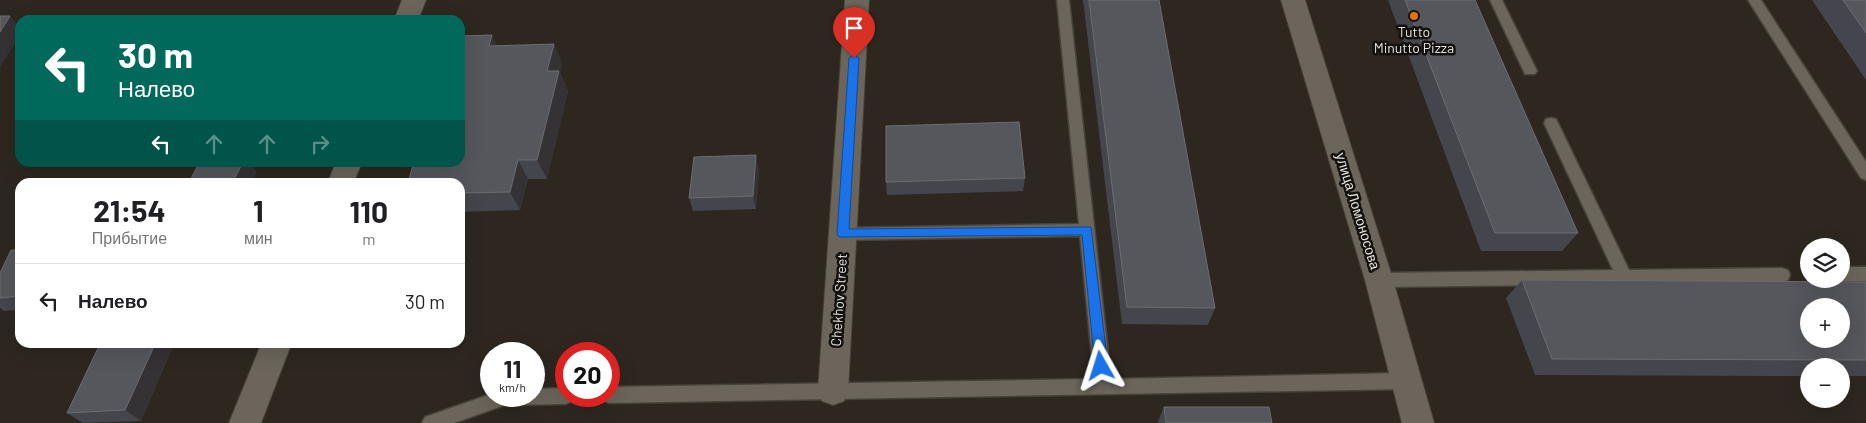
<!DOCTYPE html>
<html lang="ru">
<meta charset="utf-8">
<style>
body{margin:0;font-family:Barlow,sans-serif;background:#f2f2f2;color:#202124;height:100vh;display:flex;flex-direction:column;font-size:19px;white-space:nowrap}
*{box-sizing:border-box;margin:0}
p{font-size:16px;color:#757577}
.icon{flex:none;width:28px;height:28px;fill:none;stroke:currentColor;stroke-width:2;stroke-linecap:round;stroke-linejoin:round}
.map{position:relative;flex:1;overflow:hidden}
.side{position:absolute;left:15px;top:178px;width:450px;height:170px;display:flex;flex-direction:column;background:#fff;border-radius:15px;box-shadow:0 5px 20px #0002}
.side>*{flex:none}
.hud{position:absolute;left:15px;top:15px;width:450px;height:152px;border-radius:15px;box-shadow:0 5px 20px #0002;background:#00695c;color:#fff;overflow:hidden}
.fabs{position:absolute;left:1800px;top:238px;display:grid;gap:10px}
.fabs a{display:grid;place-items:center;width:50px;height:50px;border-radius:50%;background:#fff;box-shadow:0 5px 20px #0002;font-size:25px}
.speed{position:absolute;left:480px;top:342px;display:flex;gap:10px;font-size:25px;font-weight:700;text-align:center}
.speed>*{display:grid;place-content:center;width:65px;height:65px;border-radius:50%;background:#fff;box-shadow:0 5px 20px #0002;line-height:1}
.speed small{font-size:12px;font-weight:400}
.speed .limit{border:8px solid #d22;background:#fff;color:#111}
.pin{position:absolute;display:grid;place-items:center;width:42px;height:42px;color:#fff;margin:-51px -21px;border-radius:50% 50% 50% 0;rotate:-45deg;box-shadow:0 0 5px #0007}
.pin .icon{rotate:45deg}
.me{position:absolute;width:55px;margin:-28px;rotate:354deg;stroke-linejoin:round;filter:drop-shadow(0 0 4px #0008)}
.turn{display:flex;align-items:center;gap:18px;height:105px;padding:0 20px;font-size:22px}
.turn .icon{width:65px;height:65px;stroke-width:2.5}
.turn b{display:block;font-size:35px;line-height:42px}
.lanes{display:flex;align-items:center;height:48px;padding:0 20px;background:#0003;justify-content:center;gap:25px;direction:ltr}
.lanes .off{opacity:.35}
.eta{display:flex;justify-content:space-evenly;align-items:center;height:85px;text-align:center}
.eta b{font-size:30px;font-weight:700;line-height:35px}
ul{padding:0;list-style:none}
li{display:flex;align-items:center;gap:15px;height:75px;padding:0 20px;border-top:1px solid #e0e0e0}
li div{flex:1}
li b{display:block;font-size:19px}
li em{font-style:normal}
.map>svg:first-child{display:block}
.lines{fill:none;stroke-linecap:round;stroke-linejoin:round}
.service-casing{stroke:#47423b;stroke-width:3}
.minor-casing{stroke:#47423b;stroke-width:2}
.tertiary-casing{stroke:#47423b;stroke-width:2}
.service{fill:#6b655b;fill-rule:evenodd}
.minor{fill:#6b655b;fill-rule:evenodd}
.tertiary{fill:#6b655b;fill-rule:evenodd}
.wall{fill:#45454e}
.shaded-wall{fill:#343235}
.building{fill:#56565d;stroke:#6d6c71;fill-rule:evenodd}
.route{fill:#1a73e8;stroke:#114b97}
.food-dot{fill:#e8710a;stroke:#13110d;stroke-width:2}
.labels{text-anchor:middle;stroke-width:5;stroke-linejoin:round;paint-order:stroke}
.poi-label{font-size:14px;fill:#e6e2dd;stroke:#13110d}
.street-label{font-size:14px;fill:#e6e2dd;stroke:#13110d}
</style>
<div class="map">
<svg width="1866" height="423" viewBox="0 0 1866 423">
<rect width="100%" height="100%" fill="#2d271f"/>
<g class="lines">
<g class="service-casing">
<path id="service" d="M1057 0H1069L1111 379 1406 373 1412 376 1414 381 1412 386 1406 389 609 403 603 400 601 396H609V387L1094 379 1080 236 843 240 838 238 835 234 838 230 843 228 1079 224Z
M1490 0H1502L1537 71 1535 74H1525Z
M1748 0H1761L1866 162V180L1861 178Z
M1551 118 1556 119 1558 123 1629 270 1782 268 1788 270 1790 275 1788 280 1782 282 1379 287 1373 285 1371 280 1373 275 1379 273 1613 270 1544 123 1546 119Z
M1841 267H1866V281H1841L1836 279H1841Z
M566 388V396H574L572 401 566 404 505 405 454 423H422L425 417 491 394V396H534V389Z"/>
</g>
<g class="minor-casing">
<path id="minor" d="M402 0H426L418 20H394Z
M845 0H869L848 391 844 401 833 405 822 401 818 391Z
M336 162H362L354 182H328Z
M262 342H292L261 423H229Z"/>
</g>
<g class="tertiary-casing">
<path id="tertiary" d="M1281 0H1305L1393 280 1434 423H1402L1365 280Z"/>
</g>
<use href="#service" class="service"/>
<use href="#minor" class="minor"/>
<use href="#tertiary" class="tertiary"/>
</g>
<path class="wall" d="M1083 0H1159L1215 308 1208 325 1122 324Z
M1388 0H1475L1578 233 1562 251H1481Z
M1812 0H1866V80Z
M460 36 497 46 554 44 562 64 560 72 568 91 547 179H528L520 210 460 212Z
M759 168 756 209 693 211 689 198Z
M1025 178 1023 191 887 195 886 182Z
M20 250V310L4 311 0 308V273Z
M1522 280 1866 282V376H1841V366H1809V376L1535 375 1506 298Z
M101 342H173L174 344 141 421 83 423 67 413Z
M1164 407 1272 423H1159L1158 421Z"/>
<path class="shaded-wall" d="M10 16 20 27V36L0 67V32Z
M492 35 502 55 489 46Z
M554 44 562 64 560 72 568 91 547 179 537 160 547 71Z
M756 155 759 168 756 209 753 196Z
M518 160 528 179 520 210 510 192Z
M243 162H248L257 172 252 182H233Z
M156 342H173L174 344 141 421 125 410Z"/>
<path class="building" d="M1089 0H1159L1215 308 1127 307Z
M1405 0H1475L1578 233H1495Z
M1843 0H1866V33Z
M0 16H10L0 32Z
M492 35 489 46 554 44 547 71H559L537 160H518L510 192 460 193V182H408L414 162H460V93L462 86 460 87V36Z
M1019 122 1025 178 886 182V126Z
M756 155 753 196 689 198 694 157Z
M200 162H243L233 182H189Z
M11 250H20V296L0 298V273Z
M1522 280 1866 282V360L1552 359ZM1809 306H1841V339H1809Z
M101 342H156L125 410 67 413Z
M1164 407H1269L1272 423H1166Z"/>
<path class="route" d="M854 55 859 58 849 229 1091 227 1108 366 1106 371 1101 372 1097 371 1095 366 1082 235 839 237 837 234 849 58Z"/>
<circle class="food-dot" cx="1414" cy="16" r="5"/>
<g class="labels">
<g class="poi-label">
<text x="1414" y="37">Tutto<tspan x="1414" dy="16">Minutto Pizza</tspan></text>
</g>
<g class="street-label">
<text transform="translate(1358 211) rotate(73)" y="5">улица Ломоносова</text>
<text transform="translate(839 300) rotate(-86)" y="5">Chekhov Street</text>
</g>
</g>
</svg>
<div class="fabs">
<a><svg class="icon" aria-label="layers" viewBox="0 0 24 24"><path d="M12 4l9 5-9 5-9-5zM3 14l9 5 9-5"/></svg></a>
<a>+</a>
<a>−</a>
</div>
<div class="speed"><div>11<small>km/h</small></div><div class="limit">20</div></div>
<div class="pin" style="left:854px;top:58px;background:#d93025"><svg class="icon" aria-label="arrive" viewBox="0 0 24 24"><path d="M6 21V4h12l-3 4 3 4H6"/></svg></div>
<svg class="me" style="left:1101px;top:366px" viewBox="-20 -20 40 40"><path d="M0-17L14 15 0 8-14 15z" fill="#1a73e8" stroke="#fff" stroke-width="4"/></svg>
<div class="hud">
<div class="turn"><svg class="icon" aria-label="left" viewBox="0 0 24 24"><path d="M17 20v-9H6M10 6l-5 5 5 5"/></svg><div><b>30 m</b>Налево</div></div>
<div class="lanes"><svg class="icon" aria-label="left" viewBox="0 0 24 24"><path d="M17 20v-9H6M10 6l-5 5 5 5"/></svg><svg class="icon off" aria-label="ahead" viewBox="0 0 24 24"><path d="M12 20V5M6 11l6-6 6 6"/></svg><svg class="icon off" aria-label="ahead" viewBox="0 0 24 24"><path d="M12 20V5M6 11l6-6 6 6"/></svg><svg class="icon off" aria-label="right" viewBox="0 0 24 24"><path d="M7 20v-9h11M14 6l5 5-5 5"/></svg></div>
</div>
<section class="side">
<div class="eta">
<div><b>21:54</b><p>Прибытие</p></div>
<div><b>1</b><p>мин</p></div>
<div><b>110</b><p>m</p></div>
</div>
<ul>
<li><svg class="icon" aria-label="left" viewBox="0 0 24 24"><path d="M17 20v-9H6M10 6l-5 5 5 5"/></svg><div><b>Налево</b></div><em>30 m</em></li>
</ul>
</section>
</div>
